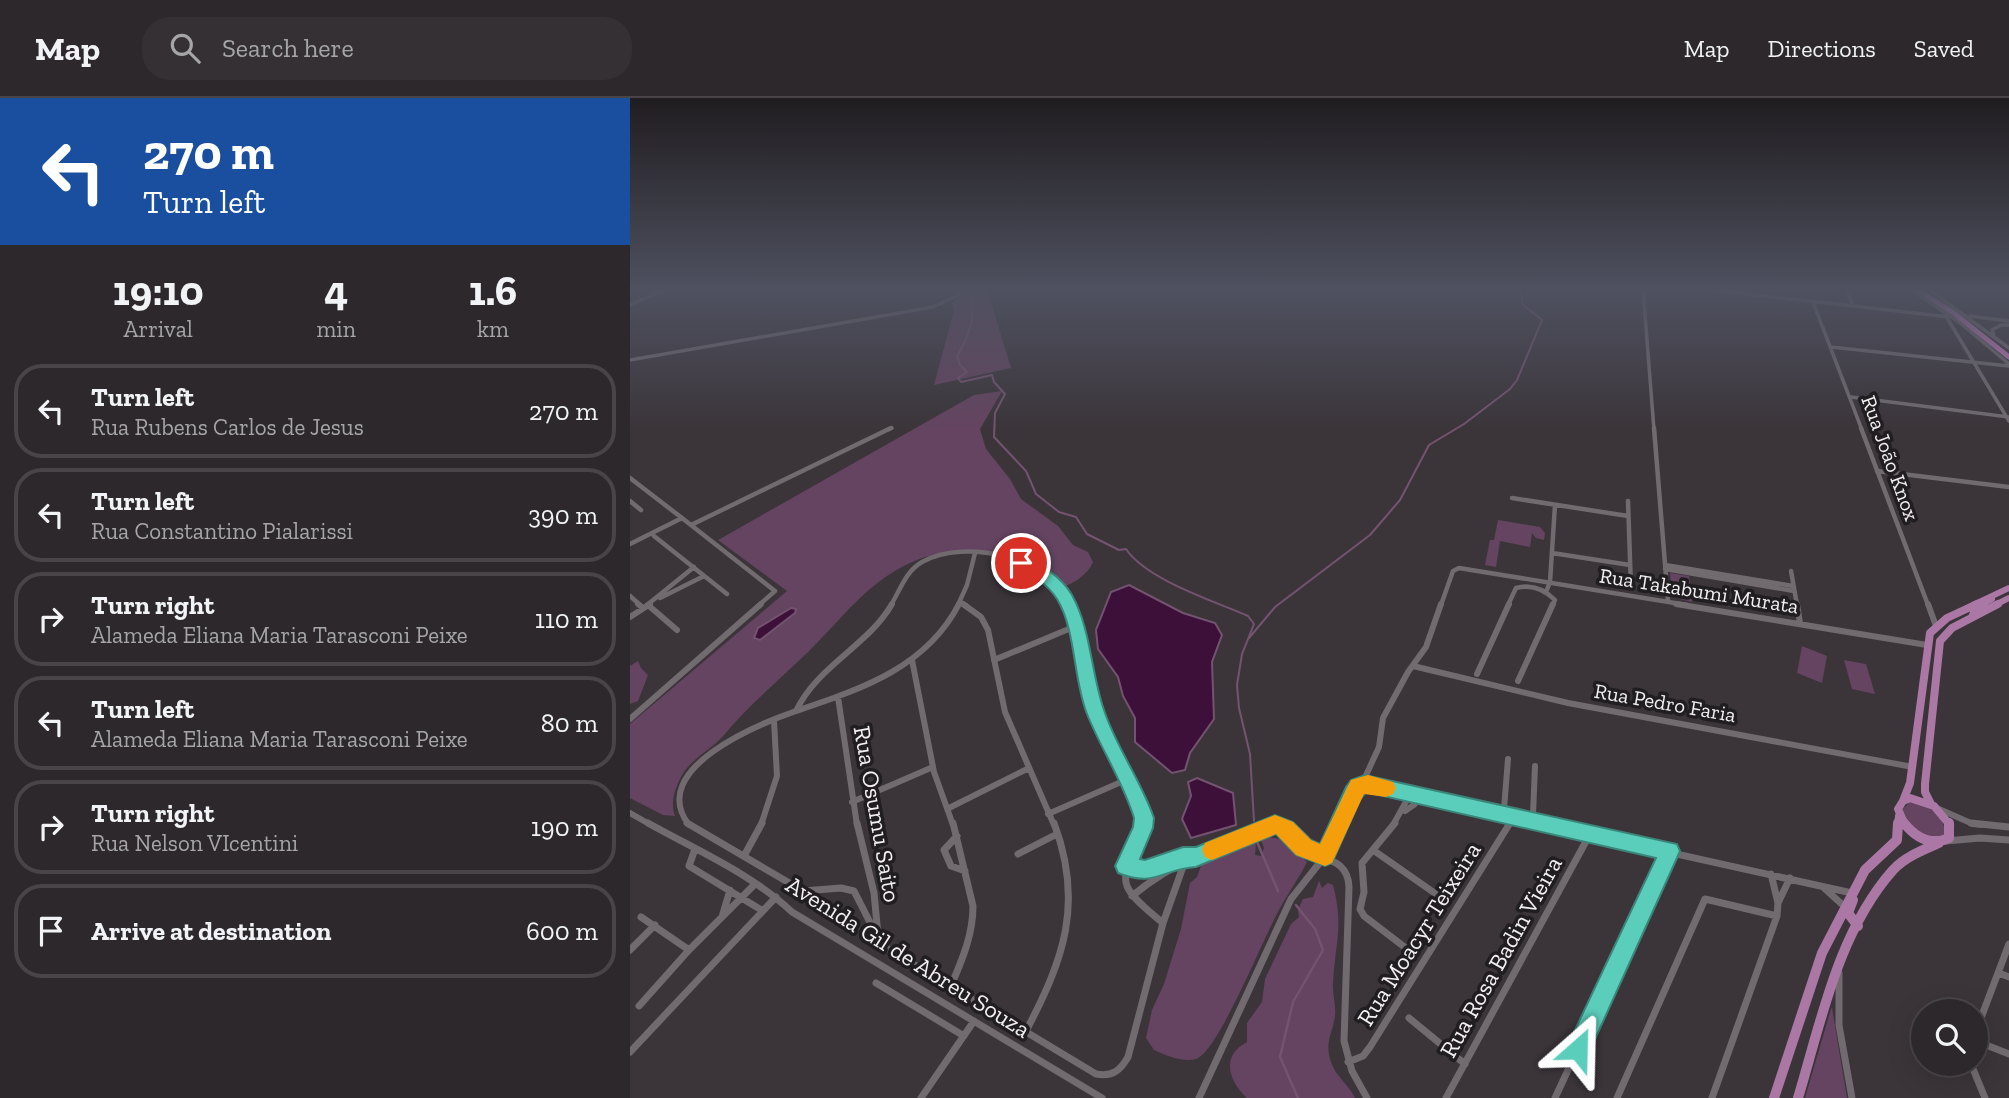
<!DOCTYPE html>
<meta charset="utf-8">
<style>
body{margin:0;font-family:"Zilla Slab",serif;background:#343034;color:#f1f3f6;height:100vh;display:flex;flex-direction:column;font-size:26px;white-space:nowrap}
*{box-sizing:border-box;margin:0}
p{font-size:23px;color:#a6a6a9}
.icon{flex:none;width:38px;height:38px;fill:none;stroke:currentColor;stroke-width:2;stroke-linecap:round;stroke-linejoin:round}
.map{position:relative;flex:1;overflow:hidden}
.sheet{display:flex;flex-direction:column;background:#2c282c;width:630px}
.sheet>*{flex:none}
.hud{background:#1a4fa0;color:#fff;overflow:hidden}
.buttons{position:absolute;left:1281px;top:901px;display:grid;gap:14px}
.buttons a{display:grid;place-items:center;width:77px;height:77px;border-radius:50%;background:#2c282c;box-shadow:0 7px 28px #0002,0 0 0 2px #484448;font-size:35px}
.pin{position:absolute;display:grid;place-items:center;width:60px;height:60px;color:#fff;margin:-30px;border:4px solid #fff;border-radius:50%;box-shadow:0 2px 7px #0007}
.me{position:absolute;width:77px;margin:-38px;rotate:25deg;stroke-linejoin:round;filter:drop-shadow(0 0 5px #0008)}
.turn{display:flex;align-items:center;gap:24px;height:147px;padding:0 28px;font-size:32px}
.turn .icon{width:91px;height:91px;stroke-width:2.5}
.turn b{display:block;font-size:49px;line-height:60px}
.eta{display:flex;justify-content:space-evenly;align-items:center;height:119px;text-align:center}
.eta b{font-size:42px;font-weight:700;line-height:49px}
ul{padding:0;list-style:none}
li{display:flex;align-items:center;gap:21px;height:94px;margin:0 14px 10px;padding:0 14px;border:4px solid #484448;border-radius:28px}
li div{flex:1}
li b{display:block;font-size:26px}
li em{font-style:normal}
header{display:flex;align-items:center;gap:42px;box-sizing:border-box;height:98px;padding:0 35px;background:#2c282c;border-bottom:2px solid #484448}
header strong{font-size:33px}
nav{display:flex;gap:38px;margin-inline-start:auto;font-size:24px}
.search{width:490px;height:63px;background:#343034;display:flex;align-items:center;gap:18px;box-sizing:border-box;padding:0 24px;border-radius:28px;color:#a6a6a9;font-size:26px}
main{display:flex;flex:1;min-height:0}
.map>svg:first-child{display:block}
.green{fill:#644460}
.water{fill:#3c1039;stroke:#735370;stroke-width:2}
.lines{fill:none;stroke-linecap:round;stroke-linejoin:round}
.stream-far1{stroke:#735370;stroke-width:2}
.stream{stroke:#735370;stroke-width:2.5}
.minor-far3{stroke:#716b70;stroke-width:3.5}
.minor-far2{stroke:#716b70;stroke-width:4.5}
.minor-far1{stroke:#716b70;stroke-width:6}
.minor{stroke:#716b70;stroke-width:7}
.major-far2{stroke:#ab78a5;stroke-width:6}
.major-far1{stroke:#ab78a5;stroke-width:8}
.major{stroke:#ab78a5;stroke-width:10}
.highway{stroke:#d181c9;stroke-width:5}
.route{fill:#5bcebb;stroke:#3b867a;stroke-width:2}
.slow{fill:#f59e0b}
.labels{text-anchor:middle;stroke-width:7;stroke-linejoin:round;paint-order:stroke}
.street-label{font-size:21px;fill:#f3eff2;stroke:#201e20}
.near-street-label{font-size:24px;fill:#f3eff2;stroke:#201e20}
</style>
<header>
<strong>Map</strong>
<div class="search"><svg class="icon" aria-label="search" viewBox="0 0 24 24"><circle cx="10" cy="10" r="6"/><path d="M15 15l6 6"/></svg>Search here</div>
<nav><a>Map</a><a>Directions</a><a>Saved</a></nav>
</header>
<main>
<section class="sheet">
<div class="hud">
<div class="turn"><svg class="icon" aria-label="left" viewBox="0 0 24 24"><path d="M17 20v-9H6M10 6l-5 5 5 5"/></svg><div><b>270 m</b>Turn left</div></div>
</div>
<div class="eta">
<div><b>19:10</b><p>Arrival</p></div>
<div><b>4</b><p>min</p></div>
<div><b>1.6</b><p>km</p></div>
</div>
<ul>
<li><svg class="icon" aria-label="left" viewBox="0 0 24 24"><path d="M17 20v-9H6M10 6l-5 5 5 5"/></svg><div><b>Turn left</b><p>Rua Rubens Carlos de Jesus</p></div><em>270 m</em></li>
<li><svg class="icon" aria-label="left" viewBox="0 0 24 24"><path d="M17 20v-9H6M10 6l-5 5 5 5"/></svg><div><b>Turn left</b><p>Rua Constantino Pialarissi</p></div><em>390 m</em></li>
<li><svg class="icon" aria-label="right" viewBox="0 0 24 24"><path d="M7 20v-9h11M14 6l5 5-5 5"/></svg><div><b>Turn right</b><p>Alameda Eliana Maria Tarasconi Peixe</p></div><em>110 m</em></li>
<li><svg class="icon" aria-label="left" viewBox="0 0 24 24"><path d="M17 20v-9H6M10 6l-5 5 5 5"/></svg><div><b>Turn left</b><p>Alameda Eliana Maria Tarasconi Peixe</p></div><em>80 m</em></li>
<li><svg class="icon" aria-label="right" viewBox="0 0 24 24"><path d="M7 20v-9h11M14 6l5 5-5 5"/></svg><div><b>Turn right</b><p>Rua Nelson VIcentini</p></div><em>190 m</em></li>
<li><svg class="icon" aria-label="arrive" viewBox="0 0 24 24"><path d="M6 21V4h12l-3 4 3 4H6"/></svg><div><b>Arrive at destination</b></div><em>600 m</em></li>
</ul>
</section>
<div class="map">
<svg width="1379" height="1000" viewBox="0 0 1379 1000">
<rect width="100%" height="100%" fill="#3b353a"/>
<path class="green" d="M342 191H357L381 270 304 287 324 212 322 205Z
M372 293 350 331 356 351 380 381 391 401 428 428 443 447 458 454 463 464C459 475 444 486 432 489 395 454 334 443 287 462 239 481 213 520 178 554 149 582 119 607 94 637 81 652 63 659 52 677 45 690 40 704 45 718L33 717 0 700V626L157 493 88 442 344 297Z
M868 422 910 429 915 435 914 442 906 440 902 435 900 449 870 443 866 469 855 467 860 442H864Z
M1040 475 1059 478 1062 504 1043 499Z
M1172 548 1197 558 1192 585 1167 575Z
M1214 562 1236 566 1245 596 1222 591Z
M8 563 11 570 18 577 8 603 0 606V568Z
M1280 704C1300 709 1314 714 1315 736L1304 741 1280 730 1272 712Z
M634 738 655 742 677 764C668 782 656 798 647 816 633 841 588 954 566 961 553 965 535 957 524 952L516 940 522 912 534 886 551 831 560 785 567 779 572 765 614 746H626L625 757 631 758 634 750 631 742Z
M689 783 692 790 698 785 703 787C714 828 705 846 703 884 702 895 706 906 705 917 703 936 694 943 701 964 706 979 719 987 725 1000H617C599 983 590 958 617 944V925L632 904 635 881 661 826 669 819 668 812 673 801 683 799Z
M1202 910 1217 1000H1175L1201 911Z"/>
<path class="water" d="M499 487 553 515 585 525 592 537 582 564 584 621 560 655 555 672 542 675 505 644V620L493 598 488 579 468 551 466 532 481 494Z
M161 510 166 511 165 515 130 542 124 540 128 530Z
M567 680 603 695 606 727 561 740 552 721 561 698 558 684Z"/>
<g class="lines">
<path class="stream-far1" d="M340 195C347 218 339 239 327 258L330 267 337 274 328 280 331 284 362 277 364 284 375 296 365 315 364 339 396 373 406 396 429 414 446 419 457 436 489 452 496 451C517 482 584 503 618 518L624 526 612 556 607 587 609 610 620 656 624 723
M619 540 645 509 740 437 770 402 799 347 834 326 880 291 887 282 912 222 892 206 891 191"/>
<path class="stream" d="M627 744 648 793
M666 807 685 831 693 852 663 904 650 959 668 1000"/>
<path class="minor-far3" d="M1013 191 1024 332
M1072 191 1320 219
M1216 191 1223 208
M1280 191 1329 224 1379 266
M1298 191 1379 250
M1183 204 1232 332
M0 207 36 191
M1316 218 1379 323
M1340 218 1379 223
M1364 238 1362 232 1371 227H1379
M1201 249 1379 268
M0 262 303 209 341 191
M1221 299 1379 319
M258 332 262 330"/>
<path class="minor-far2" d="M1024 330 1038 503
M1231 330 1298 507
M1247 373 1379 389
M0 380 52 420
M882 400 998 418
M0 403 11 412
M998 403 1001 490
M61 427 261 330
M24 438 97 496
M0 446 52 420 145 493 129 507
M922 455 1000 467
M1035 467 1163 488
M1035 471 1164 493
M1161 473 1167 507
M916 494 920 484 925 407
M0 498 10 507
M30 500 74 478
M332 505 336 507
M17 507 64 469
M261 507C270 492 276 473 292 464 336 440 418 459 438 507
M328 507 337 487 345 455
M811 507 823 473 829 470 1057 507
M878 507 886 490C901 486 914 491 925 502L923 507"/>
<path class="minor-far1" d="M8 506 13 510
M333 506 351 519 358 532 375 614 424 727
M437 506 465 613 509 706 514 720 513 727
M1046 506 1297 547
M1167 506 1170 525
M1298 506 1306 528
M18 507 47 532
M0 519 20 506
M282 562 304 674 323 727
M364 562 446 528
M783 568 938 605 1283 669
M847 576 879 506
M888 583 923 506
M208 599 227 727
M166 613C188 567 238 548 262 506
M166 613C231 591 296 570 329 506
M0 621 131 506
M732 686 749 649 753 620 778 574 796 549 811 506
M222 704 303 669
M319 710 399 670
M1309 711 1343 726 1352 727
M775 713 785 706 786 697
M0 715 21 727
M870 715 874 711 878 661
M418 716 498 681
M900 722 903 717 905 668
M59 727C16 671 129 626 166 613
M131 727 147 678 144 623
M709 727 722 696 732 686 915 727
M763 727 778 700 775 695
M879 727 884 718"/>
<path class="minor" d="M18 725C66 752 122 776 162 814L472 1000
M57 725 173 793 211 790 224 793 248 840 258 851 466 976C482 979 490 973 498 959L533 825C475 778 498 785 513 725
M227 725 244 795 248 837
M765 725 732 765 734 794 730 811 734 818 781 854
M907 725 1222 795
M1341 725 1379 729
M327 738 314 752 321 768 335 773
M1316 743 1350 740 1379 742
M65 751 59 768 133 813
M743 752 816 803
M388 756 427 736
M114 758 132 725
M496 768 513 771 563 759
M1194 790 1215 809
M502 798C543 764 595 743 645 727 658 730 661 740 671 748 689 763 718 758 719 789L714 943 722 973 737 1000
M1148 805 1160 780
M11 819 59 852
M92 819 100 792
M533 825 554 766
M0 852 25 827
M1209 875V927L1222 1000
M1369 875 1379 879
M246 885 334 938
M321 888C332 862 343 837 343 808L323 725
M9 908 59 852 125 786
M779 920 835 966
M396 933C434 861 454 805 424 725
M1346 933 1379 846
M1346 943 1379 956
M0 954 146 799
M718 964 733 958 740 949 880 725
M1341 966 1355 1000
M291 1000 344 923
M569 1000 661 801 695 758 709 725
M816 1000 960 736
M925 1000 1040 753
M987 1000 1075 801 1147 818
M1082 1000 1147 818 1148 805 1141 776"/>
<path class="major-far2" d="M1343 507 1379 490
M1351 507 1362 501
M1365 507 1379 500"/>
<path class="major-far1" d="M1343 517 1346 510 1354 506
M1273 703 1280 685 1300 535 1317 520 1347 506
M1301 706 1295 694V686L1310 543 1322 530 1368 506
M1268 727 1269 718
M1275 727 1268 711 1273 703 1280 700 1304 708 1320 727"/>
<path class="major" d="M1274 725C1286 740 1301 748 1319 740V725
M1223 802 1218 815 1228 828
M1144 1000 1192 855 1235 772 1267 742 1268 725
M1168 1000C1191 924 1208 834 1263 772 1275 759 1293 752 1309 745"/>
<path class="highway" d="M1287 191 1325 216 1379 259"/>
</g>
<linearGradient id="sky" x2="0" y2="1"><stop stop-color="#201d20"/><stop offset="0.58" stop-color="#4f5160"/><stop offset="1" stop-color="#4f5160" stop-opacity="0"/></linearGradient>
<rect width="1379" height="331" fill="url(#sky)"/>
<path class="route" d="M391 459C410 465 431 478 442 497 461 531 461 575 474 612 486 649 511 682 524 720L523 730 510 761 515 762 553 749H566L645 717 663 724 681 742 690 746 716 689 721 682 735 677 1047 746 1050 753 1047 760 957 959 948 963 939 959 936 951 1026 760 736 694 730 702 702 765 695 768 666 757 646 736 566 769C532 771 525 790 488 775L485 768 503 729 504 720C493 684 471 651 457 616 443 581 446 532 427 501 417 485 401 477 385 469L383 465 385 461Z"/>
<path class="slow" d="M738 677 763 684 766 690 763 696 756 699 734 696 702 765 695 768 666 757 646 736 582 762 575 759 572 752 575 745 645 717 663 724 681 742 690 746 721 682Z"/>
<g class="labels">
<g class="street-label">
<text transform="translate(1260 360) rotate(70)" y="7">Rua João Knox</text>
<text transform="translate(1069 493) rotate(9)" y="7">Rua Takabumi Murata</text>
<text transform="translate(1035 605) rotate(10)" y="7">Rua Pedro Faria</text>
</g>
<g class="near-street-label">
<text transform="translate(247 716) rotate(80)" y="8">Rua Osumu Saito</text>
<text transform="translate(789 836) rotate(-58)" y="8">Rua Moacyr Teixeira</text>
<text transform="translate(278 859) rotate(32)" y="8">Avenida Gil de Abreu Souza</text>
<text transform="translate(871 859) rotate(-61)" y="8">Rua Rosa Badin Vieira</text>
</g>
</g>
</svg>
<div class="buttons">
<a><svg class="icon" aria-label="search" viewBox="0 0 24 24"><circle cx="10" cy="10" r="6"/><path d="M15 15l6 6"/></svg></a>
</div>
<div class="pin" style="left:391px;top:465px;background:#d93025"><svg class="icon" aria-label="arrive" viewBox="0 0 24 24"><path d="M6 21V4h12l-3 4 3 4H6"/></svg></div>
<svg class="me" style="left:948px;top:951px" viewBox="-20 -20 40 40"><path d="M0-17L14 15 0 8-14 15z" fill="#5bcebb" stroke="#fff" stroke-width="4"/></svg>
</div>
</main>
